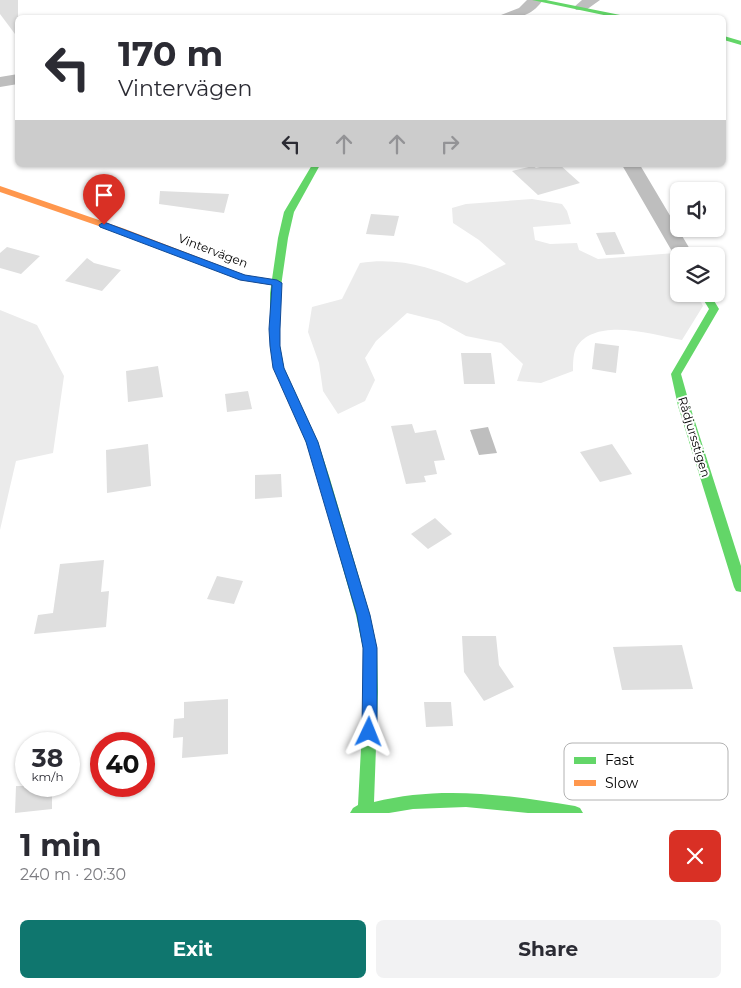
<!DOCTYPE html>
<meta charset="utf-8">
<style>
body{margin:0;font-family:Montserrat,sans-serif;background:#f2f2f3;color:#2b2b33;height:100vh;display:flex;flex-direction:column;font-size:19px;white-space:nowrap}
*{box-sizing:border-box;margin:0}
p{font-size:16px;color:#7c7c81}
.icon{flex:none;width:28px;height:28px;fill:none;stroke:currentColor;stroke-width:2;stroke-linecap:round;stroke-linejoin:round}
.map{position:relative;height:813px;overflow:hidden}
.sheet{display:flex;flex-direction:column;background:#fff;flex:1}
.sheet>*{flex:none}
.hud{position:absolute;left:15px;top:15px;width:711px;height:152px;border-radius:8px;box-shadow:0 1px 4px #0004;background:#fff;color:#2b2b33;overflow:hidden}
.fabs{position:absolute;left:670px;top:182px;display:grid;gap:10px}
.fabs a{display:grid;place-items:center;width:55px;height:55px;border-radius:8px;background:#fff;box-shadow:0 1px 4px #0004;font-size:25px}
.speed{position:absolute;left:15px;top:732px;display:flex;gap:10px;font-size:25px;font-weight:700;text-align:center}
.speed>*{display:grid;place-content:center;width:65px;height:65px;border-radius:50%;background:#fff;box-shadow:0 1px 4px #0004;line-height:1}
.speed small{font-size:12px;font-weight:400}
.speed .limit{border:8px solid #d22;background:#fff;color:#111}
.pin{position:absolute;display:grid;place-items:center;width:42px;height:42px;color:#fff;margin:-51px -21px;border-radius:50% 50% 50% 0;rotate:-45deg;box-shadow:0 0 5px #0007}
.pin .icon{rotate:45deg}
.me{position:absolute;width:55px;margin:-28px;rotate:2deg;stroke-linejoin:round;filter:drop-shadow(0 0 4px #0008)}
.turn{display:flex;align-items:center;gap:18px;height:105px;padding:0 20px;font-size:22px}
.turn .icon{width:65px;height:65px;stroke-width:2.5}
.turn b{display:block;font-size:35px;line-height:42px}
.lanes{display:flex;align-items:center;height:48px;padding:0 20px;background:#0003;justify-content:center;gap:25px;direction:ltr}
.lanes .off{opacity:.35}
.round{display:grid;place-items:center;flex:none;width:52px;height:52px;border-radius:8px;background:#f2f2f3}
.overview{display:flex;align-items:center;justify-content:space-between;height:85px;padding:0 20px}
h1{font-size:30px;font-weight:700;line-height:38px}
.primary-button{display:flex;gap:10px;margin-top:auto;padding:10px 20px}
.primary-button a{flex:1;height:58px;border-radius:8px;background:#0f766e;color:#fff;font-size:20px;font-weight:700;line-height:58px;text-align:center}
.primary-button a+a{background:#f2f2f3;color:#2b2b33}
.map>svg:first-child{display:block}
.green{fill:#ebebeb}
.water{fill:#bebebe}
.building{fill:#dfdfdf}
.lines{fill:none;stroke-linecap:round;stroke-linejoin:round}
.street{fill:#bebebe;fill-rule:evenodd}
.fast{fill:#63d668;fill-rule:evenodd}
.slow{fill:#ff974d;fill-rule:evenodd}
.route{fill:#1a73e8;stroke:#114b97}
.labels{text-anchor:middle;stroke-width:4;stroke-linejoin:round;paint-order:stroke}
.street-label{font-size:12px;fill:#000;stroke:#fff}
.key{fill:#fff;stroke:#b2b2b2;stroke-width:1}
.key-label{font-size:14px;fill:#000}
</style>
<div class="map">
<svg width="741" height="813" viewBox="0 0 741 813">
<rect width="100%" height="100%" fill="#fff"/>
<path class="green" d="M532 199 562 204 567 211 571 224 533 227 535 240 550 244 577 243 579 250 598 259 675 253 679 260V294H697L703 306 682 340C653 335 595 316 576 348 573 354 573 365 573 371L541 383 517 381 523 364 501 343 466 336 439 321 407 313 376 341 365 358 375 380 365 401 338 414 323 391 319 363 308 332 312 307 342 299 360 263C398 257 432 267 467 283L506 264 479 240 453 223 452 208 466 204Z
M0 310 37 325 64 376 53 453 16 461 0 530Z"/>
<path class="water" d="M488 427 497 453 479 455 470 430Z"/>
<path class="building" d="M0 0H18V38L0 14Z
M548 165H560L580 183 538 195 512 171 533 166 536 168Z
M160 191 229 194 224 213 159 204Z
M371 214 399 216 394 236 366 234Z
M615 232 625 254 606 255 596 233Z
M7 247 40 256 21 274 0 268V253Z
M87 258 94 263 121 270 102 291 65 281Z
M595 343 619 346 616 373 592 369Z
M461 353H491L495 384H464Z
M158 366 163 397 128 402 126 371Z
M248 391 252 409 227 412 225 394Z
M412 424 415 433 436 430 445 460 434 461 437 474 424 476 426 482 406 484 391 426Z
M148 444 151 486 107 493 106 450Z
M612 444 632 474 600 482 580 452Z
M281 474 282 497 255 499V475Z
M435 518 452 534 428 549 411 534Z
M104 560 101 592 109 591 106 627 34 634 38 615 53 613 60 564Z
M217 576 243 581 234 604 207 599Z
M462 636H496L499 665 514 687 484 701 464 672Z
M682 645 693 689 622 690 613 647Z
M228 699V754L182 758 183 737 173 738 174 719 184 718V702Z
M424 702H451L453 726 426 727Z
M16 786H52V809L15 813Z"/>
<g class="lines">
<path class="street" d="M527 0H543C531 17 518 18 499 18L501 15 519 8Z
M582 0H600L586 10H576L574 7Z
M18 74V84L0 87V77Z
M622 165H640L694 256H679V261L677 260Z"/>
<path class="fast" d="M532 0H546L635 18H618Z
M724 36 741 41V45L724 40Z
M312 165H320L294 212 288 238 280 293V346L284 368 318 442 330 479 370 615 377 648 378 692 374 802C441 785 508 795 575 806L580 808 583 813H528L466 807 413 809 389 813H350L353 808 358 805 364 692 363 648 356 615 318 479 306 442 274 368 270 346V293L278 238 284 212Z
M700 294H710L719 309 681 374 690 406 741 566V592L736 591 734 587 678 406 671 374 709 309Z"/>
<path class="slow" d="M0 186 125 229 245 275 277 280 282 283 277 286 240 280 119 233 0 192Z"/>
</g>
<path class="route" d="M104 222 245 275 277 280 282 283 280 329V346L284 368 318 442 370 615 377 648V732L374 736 369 738 364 736 362 732 363 648 357 615 306 442 273 368 270 346 269 329 272 285 240 280 100 227 99 225Z"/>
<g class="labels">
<g class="street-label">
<text transform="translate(213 251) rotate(21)" y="4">Vintervägen</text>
<text transform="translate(694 437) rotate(73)" y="4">Rådjursstigen</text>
</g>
</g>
<rect x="564" y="743" width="164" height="57" rx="8" class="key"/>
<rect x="574" y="757" width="22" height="7" fill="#63d668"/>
<rect x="574" y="780" width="22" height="6" fill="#ff974d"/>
<g class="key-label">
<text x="605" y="765">Fast</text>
<text x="605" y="788">Slow</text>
</g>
</svg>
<div class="fabs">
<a><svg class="icon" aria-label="sound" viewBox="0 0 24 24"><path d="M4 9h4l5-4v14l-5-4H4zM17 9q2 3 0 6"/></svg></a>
<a><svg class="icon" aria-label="layers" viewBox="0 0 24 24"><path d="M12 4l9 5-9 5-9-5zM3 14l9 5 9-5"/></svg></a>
</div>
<div class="speed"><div>38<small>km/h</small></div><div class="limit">40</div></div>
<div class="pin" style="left:104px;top:225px;background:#d93025"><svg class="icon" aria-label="arrive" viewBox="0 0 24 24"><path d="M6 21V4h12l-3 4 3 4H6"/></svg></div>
<svg class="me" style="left:369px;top:732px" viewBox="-20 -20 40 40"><path d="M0-17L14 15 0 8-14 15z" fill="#1a73e8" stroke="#fff" stroke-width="4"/></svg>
<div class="hud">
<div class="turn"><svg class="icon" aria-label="left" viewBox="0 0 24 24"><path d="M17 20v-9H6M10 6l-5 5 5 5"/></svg><div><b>170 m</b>Vintervägen</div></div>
<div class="lanes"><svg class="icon" aria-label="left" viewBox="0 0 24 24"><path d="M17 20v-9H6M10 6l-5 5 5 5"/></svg><svg class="icon off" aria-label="ahead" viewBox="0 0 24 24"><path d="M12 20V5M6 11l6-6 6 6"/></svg><svg class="icon off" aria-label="ahead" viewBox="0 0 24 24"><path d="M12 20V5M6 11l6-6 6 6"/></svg><svg class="icon off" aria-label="right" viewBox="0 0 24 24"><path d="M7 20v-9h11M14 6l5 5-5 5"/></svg></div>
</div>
</div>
<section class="sheet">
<div class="overview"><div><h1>1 min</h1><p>240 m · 20:30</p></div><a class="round" style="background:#d93025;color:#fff"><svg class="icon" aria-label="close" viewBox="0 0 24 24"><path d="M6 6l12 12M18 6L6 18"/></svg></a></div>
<div class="primary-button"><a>Exit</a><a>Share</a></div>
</section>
